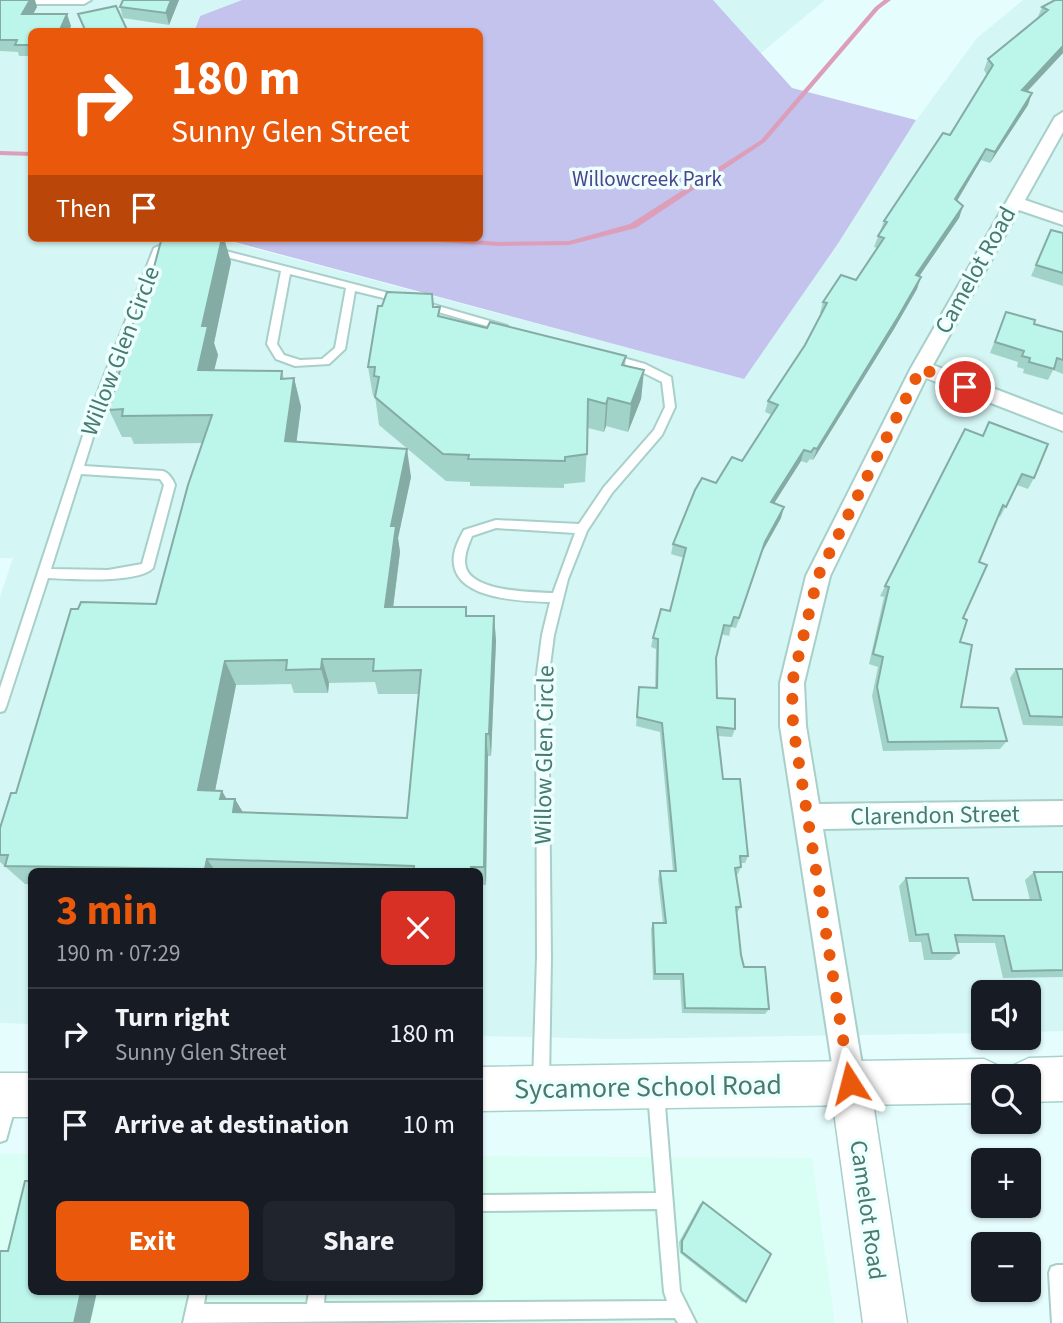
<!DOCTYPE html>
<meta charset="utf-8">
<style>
body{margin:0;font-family:"Source Sans 3",sans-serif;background:#20242c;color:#f1f3f6;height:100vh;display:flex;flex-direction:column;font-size:26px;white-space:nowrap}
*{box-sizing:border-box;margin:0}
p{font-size:23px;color:#9ea1a6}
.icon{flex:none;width:38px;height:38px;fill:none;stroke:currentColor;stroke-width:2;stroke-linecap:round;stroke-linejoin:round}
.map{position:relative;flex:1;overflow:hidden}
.sheet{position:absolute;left:28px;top:868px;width:455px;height:427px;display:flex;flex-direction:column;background:#171b24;border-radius:10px;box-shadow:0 2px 5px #0004}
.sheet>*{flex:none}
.hud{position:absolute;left:28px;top:28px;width:455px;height:214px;border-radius:10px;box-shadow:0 2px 5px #0004;background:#ea580c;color:#fff;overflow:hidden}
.tools{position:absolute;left:971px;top:980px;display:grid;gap:14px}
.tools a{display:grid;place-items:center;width:70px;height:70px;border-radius:10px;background:#171b24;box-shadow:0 2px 5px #0004;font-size:35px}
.pin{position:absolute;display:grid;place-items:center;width:60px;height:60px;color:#fff;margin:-30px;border:4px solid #fff;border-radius:50%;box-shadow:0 2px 7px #0007}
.me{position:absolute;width:77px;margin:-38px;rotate:351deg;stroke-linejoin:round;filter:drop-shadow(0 0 5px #0008)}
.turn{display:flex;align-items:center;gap:24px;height:147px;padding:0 28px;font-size:32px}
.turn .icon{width:91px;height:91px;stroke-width:2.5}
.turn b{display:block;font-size:49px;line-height:60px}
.then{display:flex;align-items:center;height:66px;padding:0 28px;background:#0003;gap:14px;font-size:26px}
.round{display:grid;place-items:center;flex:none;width:74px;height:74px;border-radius:10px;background:#20242c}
.head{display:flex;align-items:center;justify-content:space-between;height:119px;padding:0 28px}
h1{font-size:42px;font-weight:700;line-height:52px;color:#ea580c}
.action{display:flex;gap:14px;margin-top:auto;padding:14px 28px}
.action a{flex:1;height:80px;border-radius:10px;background:#ea580c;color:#fff;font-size:28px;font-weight:700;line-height:80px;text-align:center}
.action a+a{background:#20242c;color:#f1f3f6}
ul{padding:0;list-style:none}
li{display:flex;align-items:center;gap:21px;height:91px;padding:0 28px;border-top:2px solid #363941}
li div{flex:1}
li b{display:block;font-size:26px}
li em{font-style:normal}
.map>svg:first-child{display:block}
.residential{fill:#d4f6f4}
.commercial{fill:#d9fff4}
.green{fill:#c3c3ed}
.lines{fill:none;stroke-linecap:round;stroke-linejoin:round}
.stream{fill:#dc9eb9;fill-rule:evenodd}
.service-casing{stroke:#a8cfc9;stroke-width:4}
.minor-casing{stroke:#a8cfc9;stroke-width:4}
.tertiary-casing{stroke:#a8cfc9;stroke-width:3}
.secondary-casing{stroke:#a6d2cc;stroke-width:3}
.service{fill:#fff;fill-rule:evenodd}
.minor{fill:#fff;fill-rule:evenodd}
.tertiary{fill:#fff;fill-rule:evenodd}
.secondary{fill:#fff;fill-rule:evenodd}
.wall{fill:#a2d3c9;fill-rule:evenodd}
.shaded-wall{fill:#84aca4}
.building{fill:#bcf5ea;stroke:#84aca4;stroke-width:2;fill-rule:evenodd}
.route{stroke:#ea580c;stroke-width:12;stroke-dasharray:0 21.6}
.labels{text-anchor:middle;stroke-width:7;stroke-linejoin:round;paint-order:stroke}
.far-park-label{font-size:21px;fill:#4d448d;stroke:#eff}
.street-label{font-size:24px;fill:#487a6e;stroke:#eff}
.near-street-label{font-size:28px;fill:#487a6e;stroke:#eff}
</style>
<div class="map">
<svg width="1063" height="1323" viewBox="0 0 1063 1323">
<rect width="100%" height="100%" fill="#e6fdfe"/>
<path class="residential" d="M0 0H242L199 16 194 31 32 32V238H215L744 379 837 245 898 145 977 38 1023 0H1063V1031L1029 1032V992H984L983 1033 615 1039 480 1036V872H32L31 1024 0 1023V597L13 558H0Z
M713 0H825L760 54Z"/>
<path class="commercial" d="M0 1154H31L32 1292H480V1156L812 1158 835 1323H0Z"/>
<path class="green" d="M242 0H713L792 88 916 120 837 245 744 379 220 238H480V32H194L200 16Z"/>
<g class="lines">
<path class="stream" d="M884 0H891L879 9 765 142 636 228 569 245 499 246 413 240 409 238H446L499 242 569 241 630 224 761 140 875 7Z
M0 151 32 152V156L0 155Z"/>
<g class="service-casing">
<path id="service" d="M172 241 177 244 163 250 104 402 84 466 163 471C169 473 173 480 175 485L153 568C138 584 70 579 48 578L6 707 4 711 0 712V688L94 402 154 248ZM81 474 160 479 164 485 142 564 108 570 51 569Z
M214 248 400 296 405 299 400 302 355 291 345 349 329 364 295 366 276 359 267 344 281 271 211 253V249ZM290 274 346 288 335 348 322 359 300 360 284 355 277 344Z
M424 302 507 326 509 328 504 331 421 307V303Z
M609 354 645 364 671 377 675 407 662 435 612 493 587 531 568 579 554 635 548 681 551 957 549 1083 546 1088 541 1091 536 1088 533 1083 537 957 536 681 542 635 550 602C521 601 448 600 454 555 455 547 460 537 464 530L496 520 579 524 604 487 654 430 665 407 662 382 638 370 605 360 604 358ZM496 528 575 533 553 593C532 592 474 592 466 568 463 557 468 546 472 536Z
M656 1085 661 1088 664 1093 680 1291 696 1323H678L675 1318 183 1323 190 1292H206L204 1304H307L309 1292H325L324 1303 667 1301 664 1292 657 1209 480 1211V1195L656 1193 648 1093 651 1088Z
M8 1096 13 1099 16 1104 6 1140 0 1142V1105L3 1099Z
M1057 1265H1063V1323H1052L1049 1273 1051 1267Z"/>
</g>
<g class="minor-casing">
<path id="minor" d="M0 0H91L84 4H7Z
M1063 112V132L1025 200 1063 213V225L1019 210 933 365 1063 415V431L926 378 830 576 804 683 806 726 819 804 1063 801V825L823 829 865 1083 861 1094 850 1098 839 1094 835 1083 780 726V683L806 576 911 368 1055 117Z"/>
</g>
<g class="tertiary-casing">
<path id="tertiary" d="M850 1063 864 1069 870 1083 907 1323H863L830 1083 836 1069Z"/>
</g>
<g class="secondary-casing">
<path id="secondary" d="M1063 1057V1101L1029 1102V1076H1009L1014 1065 1029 1058Z
M984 1059 999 1066 1004 1076H984V1103L480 1111V1067Z
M0 1073H32V1117H0Z"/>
</g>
<use href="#service" class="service"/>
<use href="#minor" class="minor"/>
<use href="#tertiary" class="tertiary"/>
<use href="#secondary" class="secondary"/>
</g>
<path class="wall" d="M0 0 37 7 33 14 71 26 68 32H32V56H19L18 52 0 51Z
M179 0 169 25 123 18 120 7Z
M1063 0V53L1027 92 1028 105 990 163 981 160 957 201 963 206 959 218 919 276 917 289 894 329 813 460 810 459 807 463 801 461 774 503 781 518 762 552 736 628 731 627 729 636 721 634 716 658 717 698 735 729 732 737 718 736 723 779 748 856 745 863H741V867L738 874H736L741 907 736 914 741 955 744 967 769 1009 765 1014 682 1013 680 980H653L651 929 653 923H663L658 879 660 871H673L660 732 636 726 639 687 655 688 656 649 651 647 653 638 670 611 684 558 671 554 673 544 716 483 742 461 772 415 765 412 768 401 805 345 822 314 820 313 823 302 856 280 877 248 874 247 884 221 950 135 987 75 984 70 988 59 1037 19 1042 7Z
M1063 233V286L1031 276 1046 242Z
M231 262 214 343 218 355 214 370 282 371 284 379 294 378 301 407 296 442 411 477 398 538 400 552 393 607 467 616H494L496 641 491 756H488L486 885H480V872H32V884H25L0 862V828L16 793 78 609 156 604 202 443 134 444 131 437H122L109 410 144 304ZM375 682 378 694H419L407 818 243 812 226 799 222 791H215L236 685 291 684 294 693H328L329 683Z
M433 307 440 317 626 356 625 366 644 370 641 399 628 432 606 426 604 432 588 428 585 482 564 484V488L470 486V482L446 481 379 425 375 396H373L368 367Z
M1006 312 1034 324 1063 332V374L1053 370 1048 380 1023 373 1024 369 1017 367 1018 362 990 353Z
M965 429 1034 478 1028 489 1017 485 1000 517 998 516 979 562 963 618 960 642 961 707 1007 741 1000 749 883 751 872 696 878 667 869 664 884 597 880 596Z
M1016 669H1063V726L1023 725 1010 678Z
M1034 872H1063V977L1003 978 995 943H957L959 953 951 960H924L921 942H909L899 886 906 878 973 900H1030L1025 880Z
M703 1202 746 1302H742L680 1253 679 1242 700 1204Z"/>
<path class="shaded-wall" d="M30 0H35L37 7 27 25 22 14Z
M171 0H179L169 25 166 13Z
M67 14 71 26 68 32H59Z
M1063 46V53L1017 102 1022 90Z
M1032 93 1028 105 990 163 995 152Z
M986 149 981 160 951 211 955 199Z
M963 206 959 218 912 287 916 275Z
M222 238H224L231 262 214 343 218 355 207 399 198 370 202 326Z
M921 277 917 289 894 329 813 460 817 449Z
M644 370 641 399 628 432 631 404Z
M294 378 301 407 293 469 285 441Z
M608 398 606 426 604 432 606 404Z
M407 449 411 477 398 538 400 552 390 632 385 607 391 526Z
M804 450 801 461 768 513 771 502Z
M784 507 781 518 762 552 736 628 765 542Z
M494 616 496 641 491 756 489 734Z
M322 659 329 683 328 693 321 669Z
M225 661 236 685 211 811 198 790Z
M486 734 488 756 486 885 484 867Z
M222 791 233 810 235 799 247 819 244 832 220 799Z
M207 859 216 872H207L205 869Z
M81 1292H97L90 1323H74Z"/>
<path class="building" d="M0 0H30L22 14H67L59 32H32V45H15L17 40H0Z
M123 0H171L166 13 120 7Z
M1055 0H1063V46L1022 90 1032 93 995 152 986 149 955 199 963 206 916 275 921 277 898 317 817 449 814 448 811 452 804 450 771 502 784 507 765 542 739 618 734 617 731 626 724 625 716 658 717 698 735 699V729L717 727 723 779H740L748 856H740L741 867 735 868 741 907H736L741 955 744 967H765L769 1009 685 1008 683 974H655L653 923H666L660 871H676L662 723 637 717 639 687 657 688 658 639 653 638 661 609 670 611 686 548 673 544 695 490 702 478 716 483 732 457 742 461 778 405 768 401 805 345 827 303 823 302 841 275 856 280 884 238 878 236 887 222 884 221 943 133 950 135 993 65 988 59 1048 10 1042 7Z
M116 6 128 32H86L78 14Z
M1051 230 1063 233V273L1036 265Z
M172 238H222L202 326H208L198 370 282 371 281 379 294 378 285 441 407 449 391 526H396L385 607H466V616H494L489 734H486L484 867H471V872H414V866L207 859 205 869 5 866 8 855H0V828L11 793H16L71 609H78L81 602 156 604 188 485 212 415 122 416 123 409 109 410 138 305 144 304 161 241H172ZM322 659H374L373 671 421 670 407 818 233 812 235 799H220L222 791 198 790 225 661 287 660 286 670 321 669Z
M387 292 432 294 433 307H440L438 316 487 328 490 322 626 356 622 365 644 370 631 404 608 398 606 404 588 399 587 454 565 457V461L468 459 469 455 443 454 375 397 379 377 374 376 375 367H368L378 306H382Z
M1006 312 1035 320 1034 324 1063 332V360L1057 358 1054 369 1029 362 1030 358 1022 356 1024 351 995 342Z
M989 422 1048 444 1034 478 1022 474 1006 507 1003 505 979 562 987 565 963 618 967 620 960 642 972 645 961 707 998 708 1007 741 888 742 877 687 883 657 873 654 889 587 885 586 965 429 983 436Z
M1016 669H1063V717L1030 716Z
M1034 872H1063V970L1012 971 1004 936 955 935 959 953H932L928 934 916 935 906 878H968L973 900H1041Z
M25 1181H32V1292H81L74 1323H0V1251H8Z
M703 1202 771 1254 746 1302 682 1252V1241Z"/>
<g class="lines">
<path class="route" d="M850 1083 793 726 792 683 818 576 921 368 965 387"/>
</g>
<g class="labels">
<g class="far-park-label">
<text x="647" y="186">Willowcreek Park</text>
</g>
<g class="street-label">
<text transform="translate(975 270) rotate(-61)" y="8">Camelot Road</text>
<text transform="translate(120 351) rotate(-69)" y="8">Willow Glen Circle</text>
<text transform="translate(544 755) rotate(-89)" y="8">Willow Glen Circle</text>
<text transform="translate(935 815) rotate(-1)" y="8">Clarendon Street</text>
<text transform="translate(868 1210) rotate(82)" y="8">Camelot Road</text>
</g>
<g class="near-street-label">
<text transform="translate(648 1086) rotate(-1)" y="10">Sycamore School Road</text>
</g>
</g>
</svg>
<div class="tools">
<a><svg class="icon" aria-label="sound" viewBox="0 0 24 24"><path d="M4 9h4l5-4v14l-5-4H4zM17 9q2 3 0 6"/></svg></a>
<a><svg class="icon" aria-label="search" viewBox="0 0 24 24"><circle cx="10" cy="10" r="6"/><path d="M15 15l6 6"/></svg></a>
<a>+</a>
<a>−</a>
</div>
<div class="pin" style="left:965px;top:387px;background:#d93025"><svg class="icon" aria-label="arrive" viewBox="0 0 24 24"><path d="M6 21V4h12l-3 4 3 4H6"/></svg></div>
<svg class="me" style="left:850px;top:1083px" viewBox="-20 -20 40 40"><path d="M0-17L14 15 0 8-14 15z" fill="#ea580c" stroke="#fff" stroke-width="4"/></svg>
<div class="hud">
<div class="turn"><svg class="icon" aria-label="right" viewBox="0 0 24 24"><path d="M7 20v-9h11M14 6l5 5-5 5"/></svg><div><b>180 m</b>Sunny Glen Street</div></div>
<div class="then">Then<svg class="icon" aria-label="arrive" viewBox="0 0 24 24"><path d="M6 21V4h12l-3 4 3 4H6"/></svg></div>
</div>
<section class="sheet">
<div class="head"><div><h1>3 min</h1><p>190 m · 07:29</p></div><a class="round" style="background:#d93025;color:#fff"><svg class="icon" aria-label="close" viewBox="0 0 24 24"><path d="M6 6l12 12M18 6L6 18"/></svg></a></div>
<ul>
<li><svg class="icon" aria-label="right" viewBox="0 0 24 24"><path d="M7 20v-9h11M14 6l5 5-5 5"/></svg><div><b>Turn right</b><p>Sunny Glen Street</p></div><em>180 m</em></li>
<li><svg class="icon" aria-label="arrive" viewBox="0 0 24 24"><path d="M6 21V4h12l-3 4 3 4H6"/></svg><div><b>Arrive at destination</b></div><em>10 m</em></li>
</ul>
<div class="action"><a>Exit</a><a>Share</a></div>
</section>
</div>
